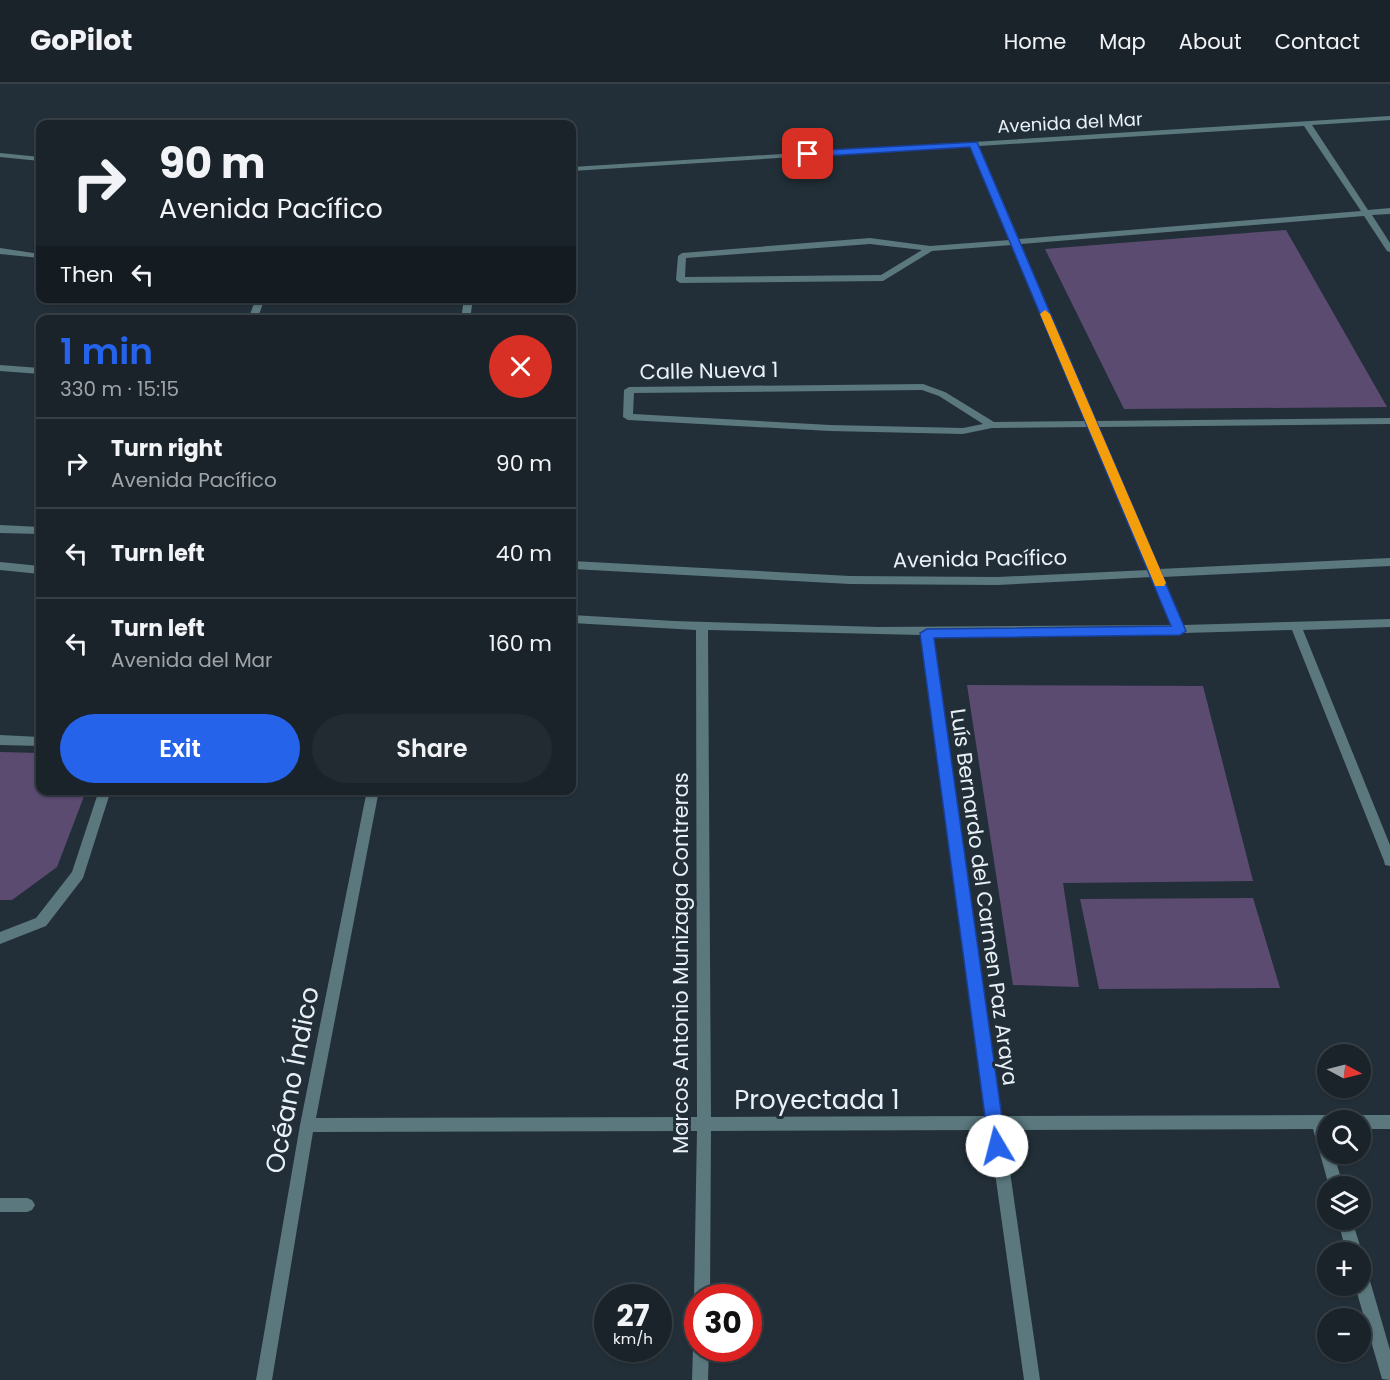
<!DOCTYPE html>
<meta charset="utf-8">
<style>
body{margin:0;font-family:Poppins,sans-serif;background:#232b32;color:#f1f3f6;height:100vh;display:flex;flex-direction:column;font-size:22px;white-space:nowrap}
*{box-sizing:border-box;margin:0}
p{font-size:20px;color:#9fa4a8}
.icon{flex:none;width:33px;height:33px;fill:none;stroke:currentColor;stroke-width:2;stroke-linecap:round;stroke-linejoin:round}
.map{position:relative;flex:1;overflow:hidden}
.details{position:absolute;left:36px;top:231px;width:540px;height:480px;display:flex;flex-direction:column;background:#1a232a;border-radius:12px;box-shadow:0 2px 4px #0004,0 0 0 2px #384047}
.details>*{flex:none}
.hud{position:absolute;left:36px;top:36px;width:540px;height:183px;border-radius:12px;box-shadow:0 2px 4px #0004,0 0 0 2px #384047;background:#1a232a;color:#f1f3f6;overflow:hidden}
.needle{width:39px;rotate:97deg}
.controls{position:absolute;left:1317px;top:960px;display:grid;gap:12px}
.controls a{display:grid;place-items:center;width:54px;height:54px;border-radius:50%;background:#1a232a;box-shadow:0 2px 4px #0004,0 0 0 2px #384047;font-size:30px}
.speed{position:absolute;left:594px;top:1200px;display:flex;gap:12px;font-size:30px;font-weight:700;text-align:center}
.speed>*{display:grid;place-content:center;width:78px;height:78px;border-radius:50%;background:#1a232a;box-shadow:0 2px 4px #0004,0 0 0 2px #384047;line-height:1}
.speed small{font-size:15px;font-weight:400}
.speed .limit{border:9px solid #d22;background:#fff;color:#111}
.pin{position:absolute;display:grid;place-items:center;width:51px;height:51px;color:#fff;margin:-26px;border-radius:12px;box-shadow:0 3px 9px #0006}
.me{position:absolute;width:66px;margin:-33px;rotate:352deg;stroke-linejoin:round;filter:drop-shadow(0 0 4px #0008)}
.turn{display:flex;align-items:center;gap:21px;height:126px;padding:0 24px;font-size:27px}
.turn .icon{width:78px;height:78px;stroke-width:2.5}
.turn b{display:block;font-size:42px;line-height:51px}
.then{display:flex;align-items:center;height:57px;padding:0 24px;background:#0003;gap:12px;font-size:22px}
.round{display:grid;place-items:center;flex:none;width:63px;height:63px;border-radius:32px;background:#232b32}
.summary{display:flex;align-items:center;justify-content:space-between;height:102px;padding:0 24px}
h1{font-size:36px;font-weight:600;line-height:45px;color:#2563eb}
.action{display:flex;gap:12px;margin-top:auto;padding:12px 24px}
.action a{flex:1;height:69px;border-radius:36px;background:#2563eb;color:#fff;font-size:24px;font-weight:600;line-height:69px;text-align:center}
.action a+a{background:#232b32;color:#f1f3f6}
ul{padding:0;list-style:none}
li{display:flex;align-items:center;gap:18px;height:90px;padding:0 24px;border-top:2px solid #384047}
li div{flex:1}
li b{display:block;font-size:22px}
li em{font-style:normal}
header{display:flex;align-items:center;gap:36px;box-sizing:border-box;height:84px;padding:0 30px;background:#1a232a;border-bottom:2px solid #384047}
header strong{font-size:28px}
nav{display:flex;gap:33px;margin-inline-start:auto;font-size:21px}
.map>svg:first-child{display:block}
.green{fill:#5c4b71}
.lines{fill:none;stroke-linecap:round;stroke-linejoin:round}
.street{fill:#5a787d;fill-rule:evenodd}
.route{fill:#2563eb;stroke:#184099;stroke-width:1.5}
.slow{fill:#f59e0b}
.labels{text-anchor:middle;stroke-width:6;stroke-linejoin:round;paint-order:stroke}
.far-street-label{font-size:18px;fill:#e9f1f7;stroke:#232f38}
.street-label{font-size:21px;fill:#e9f1f7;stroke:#232f38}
.near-street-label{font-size:26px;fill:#e9f1f7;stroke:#232f38}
</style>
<header>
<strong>GoPilot</strong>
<nav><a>Home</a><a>Map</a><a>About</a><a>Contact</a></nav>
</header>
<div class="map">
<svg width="1390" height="1296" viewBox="0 0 1390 1296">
<rect width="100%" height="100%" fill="#232f38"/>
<path class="green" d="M1286 146 1387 323 1124 325 1045 165Z
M967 601 1203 602 1253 797 1063 799 1079 903 1013 901Z
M0 668 40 669V706L86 707 57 783 12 816H0Z
M1253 814 1280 904 1099 905 1080 815Z"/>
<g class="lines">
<path class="street" d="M1390 32V36L1312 41 1368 126 1390 124V130L1372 131 1390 159V168L1387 167 1364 132 1021 160 1096 337 1390 334V340L1099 343 1159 485 1390 474V482L1163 493 1183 541 1390 535V543L1303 546 1390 761V782L1385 781 1384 777 1292 546 1184 549 1180 551 1176 549 933 551 1002 1032 1328 1031 1333 1033 1335 1036H1328V1070H1334L1343 1102H1329L1313 1045 1004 1046 1040 1296H1024L989 1046 711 1047 710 1214H698V1220L694 1214 697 1047 313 1048 272 1296H256L300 1041 367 706H379L316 1034 697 1033 696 546 572 539V531L674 537 879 543 1172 541 1152 493 997 501 850 500 572 485V477L850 492 997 493 1149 486 1089 343 992 344 963 350 830 347 628 336 623 333 624 306 629 303 923 300 945 308 994 338 1086 337 1012 161 932 167 883 197 680 199 676 196 678 172 682 169 870 154 930 162 1010 156 971 62 572 87V83ZM1304 42 1361 127 1019 155 979 62ZM870 160 922 166 881 191 685 193 686 174ZM922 306 939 312 983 340 963 344 830 341 633 330 634 309ZM708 546 922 551 988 1032 711 1033Z
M0 69 40 73V77L0 73Z
M0 164 40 170V174L0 170Z
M256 214H265L257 236H248Z
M464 214H473L470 236H461Z
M0 281 40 284V290L0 287Z
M0 441 40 443V450L0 449Z
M0 478 40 482V490L0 486Z
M0 651 40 653V662L0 661Z
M99 706H111L83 794 46 842 0 860V848L36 834 72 788Z
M1360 1031H1390V1045H1360V1036H1353L1355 1033Z
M0 1114H27L32 1116 35 1121 32 1126 27 1128H0Z
M1338 1136H1352L1362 1168 1360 1171V1168H1346Z
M1360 1182 1366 1184 1368 1190 1390 1266V1296L1382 1295 1355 1202H1360Z
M698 1257V1264H709L708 1296H692L693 1264Z"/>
</g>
<path class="route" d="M977 58 1186 547 1180 551 934 554 1006 1062 1003 1068 997 1070 991 1068 989 1062 920 549 927 545 1171 542 970 63 808 73 804 70 808 67Z"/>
<path class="slow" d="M1045 226 1050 230 1166 499 1164 502H1155L1154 499 1040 230Z"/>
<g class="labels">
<g class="far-street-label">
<text transform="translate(1070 39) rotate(-3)" y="6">Avenida del Mar</text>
</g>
<g class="street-label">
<text transform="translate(709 287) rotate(-1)" y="7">Calle Nueva 1</text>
<text transform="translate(980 475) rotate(-1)" y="7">Avenida Pacífico</text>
<text transform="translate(984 813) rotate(82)" y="7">Luís Bernardo del Carmen Paz Araya</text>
<text transform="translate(681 879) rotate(-90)" y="7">Marcos Antonio Munizaga Contreras</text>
</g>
<g class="near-street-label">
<text transform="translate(292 996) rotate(-79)" y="9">Océano Índico</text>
<text x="817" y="1025">Proyectada 1</text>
</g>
</g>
</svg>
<div class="controls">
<a><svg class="needle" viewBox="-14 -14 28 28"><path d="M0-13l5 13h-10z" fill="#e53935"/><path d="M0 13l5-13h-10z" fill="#9fa4a8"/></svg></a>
<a><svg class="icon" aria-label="search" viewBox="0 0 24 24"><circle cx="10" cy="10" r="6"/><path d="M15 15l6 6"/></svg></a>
<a><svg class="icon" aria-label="layers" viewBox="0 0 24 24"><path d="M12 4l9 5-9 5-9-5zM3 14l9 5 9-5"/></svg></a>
<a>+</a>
<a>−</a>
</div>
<div class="speed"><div>27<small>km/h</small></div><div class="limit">30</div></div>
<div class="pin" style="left:808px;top:70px;background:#d93025"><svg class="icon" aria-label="arrive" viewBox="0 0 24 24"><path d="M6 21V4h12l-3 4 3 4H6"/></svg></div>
<svg class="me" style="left:997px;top:1062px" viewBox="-20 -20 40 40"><circle r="19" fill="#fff"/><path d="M0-13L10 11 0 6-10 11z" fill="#2563eb"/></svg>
<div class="hud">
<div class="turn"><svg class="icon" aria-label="right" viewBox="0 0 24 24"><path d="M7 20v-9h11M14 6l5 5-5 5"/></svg><div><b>90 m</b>Avenida Pacífico</div></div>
<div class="then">Then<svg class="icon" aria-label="left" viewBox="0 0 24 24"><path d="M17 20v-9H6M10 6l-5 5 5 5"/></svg></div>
</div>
<section class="details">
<div class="summary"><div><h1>1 min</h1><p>330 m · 15:15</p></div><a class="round" style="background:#d93025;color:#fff"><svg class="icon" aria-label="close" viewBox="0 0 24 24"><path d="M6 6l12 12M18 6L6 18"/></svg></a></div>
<ul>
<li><svg class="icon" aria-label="right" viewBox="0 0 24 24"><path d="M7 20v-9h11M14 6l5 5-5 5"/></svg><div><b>Turn right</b><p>Avenida Pacífico</p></div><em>90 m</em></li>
<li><svg class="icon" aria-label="left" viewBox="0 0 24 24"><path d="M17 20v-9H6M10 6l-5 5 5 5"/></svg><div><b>Turn left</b></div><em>40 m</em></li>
<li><svg class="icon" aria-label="left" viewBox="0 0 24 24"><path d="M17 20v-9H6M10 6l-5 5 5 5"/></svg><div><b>Turn left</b><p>Avenida del Mar</p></div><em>160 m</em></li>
</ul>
<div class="action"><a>Exit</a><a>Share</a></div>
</section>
</div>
